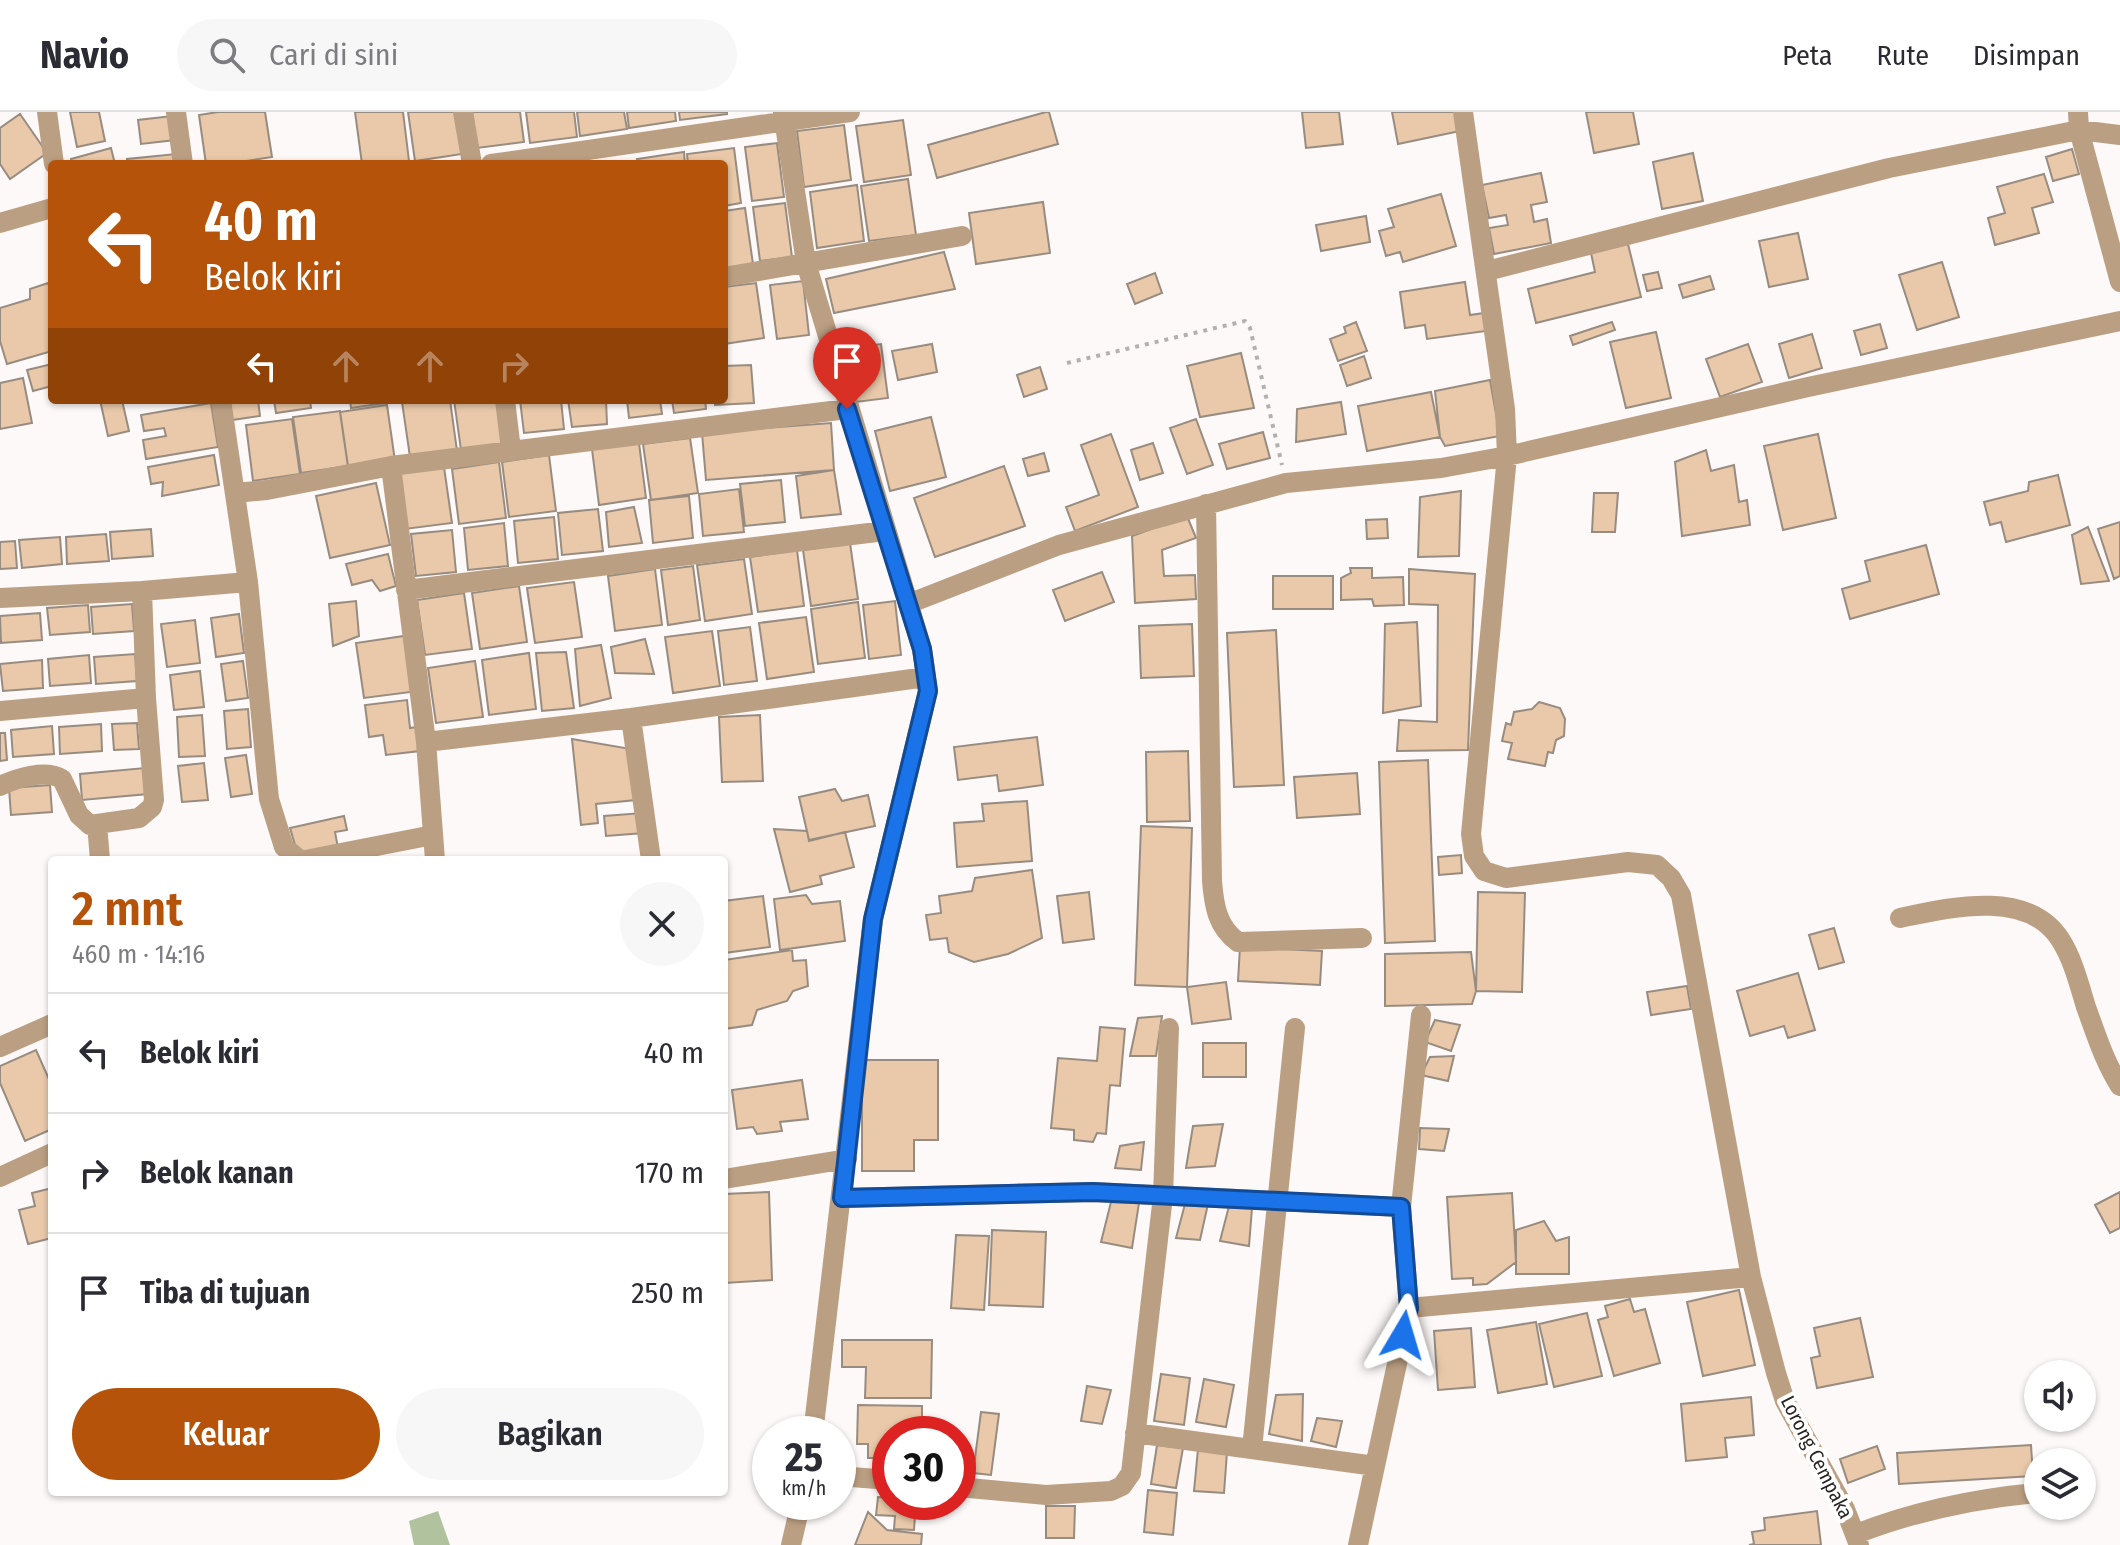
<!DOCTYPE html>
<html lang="id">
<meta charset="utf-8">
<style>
body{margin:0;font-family:"Fira Sans Condensed",sans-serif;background:#f7f7f7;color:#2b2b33;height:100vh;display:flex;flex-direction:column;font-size:30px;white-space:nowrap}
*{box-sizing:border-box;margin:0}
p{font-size:26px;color:#7c7c81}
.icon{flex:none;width:44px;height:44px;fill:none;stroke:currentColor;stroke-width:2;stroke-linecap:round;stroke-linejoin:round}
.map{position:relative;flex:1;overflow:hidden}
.side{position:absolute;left:48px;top:744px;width:680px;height:640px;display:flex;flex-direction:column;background:#fff;border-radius:8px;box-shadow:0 2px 6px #0004}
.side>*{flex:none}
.top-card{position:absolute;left:48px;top:48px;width:680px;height:244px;border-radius:8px;box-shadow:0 2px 6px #0004;background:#b45309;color:#fff;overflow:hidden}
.controls{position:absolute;left:2024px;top:1248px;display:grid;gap:16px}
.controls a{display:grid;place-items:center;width:72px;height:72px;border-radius:50%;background:#fff;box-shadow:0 2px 6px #0004;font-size:40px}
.speed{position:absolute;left:752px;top:1304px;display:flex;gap:16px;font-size:40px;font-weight:700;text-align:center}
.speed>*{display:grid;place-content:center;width:104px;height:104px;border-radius:50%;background:#fff;box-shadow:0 2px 6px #0004;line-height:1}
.speed small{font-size:20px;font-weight:400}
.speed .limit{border:12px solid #d22;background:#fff;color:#111}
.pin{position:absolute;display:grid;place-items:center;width:68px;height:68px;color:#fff;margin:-82px -34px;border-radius:50% 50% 50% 0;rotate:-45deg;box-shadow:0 0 8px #0007}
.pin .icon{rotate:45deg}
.me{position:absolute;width:88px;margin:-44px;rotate:7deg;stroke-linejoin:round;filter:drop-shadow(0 0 6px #0008)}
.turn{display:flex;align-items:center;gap:28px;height:168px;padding:0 24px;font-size:36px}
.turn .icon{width:104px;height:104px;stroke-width:2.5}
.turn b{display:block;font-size:56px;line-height:68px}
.lanes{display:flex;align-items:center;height:76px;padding:0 24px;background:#0003;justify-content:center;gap:40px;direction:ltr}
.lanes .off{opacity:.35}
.round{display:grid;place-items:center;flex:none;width:84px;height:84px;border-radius:42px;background:#f7f7f7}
.summary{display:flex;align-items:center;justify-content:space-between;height:136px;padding:0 24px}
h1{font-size:48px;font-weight:600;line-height:60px;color:#b45309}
.cta{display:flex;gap:16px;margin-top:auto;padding:16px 24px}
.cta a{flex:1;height:92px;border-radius:48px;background:#b45309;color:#fff;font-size:32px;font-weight:600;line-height:92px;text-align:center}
.cta a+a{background:#f7f7f7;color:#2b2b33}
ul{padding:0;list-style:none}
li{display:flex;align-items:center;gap:24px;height:120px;padding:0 24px;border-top:2px solid #e1e1e2}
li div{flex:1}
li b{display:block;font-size:30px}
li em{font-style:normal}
header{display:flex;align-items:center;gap:48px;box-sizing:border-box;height:112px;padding:0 40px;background:#fff;border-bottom:2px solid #e1e1e2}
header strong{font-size:38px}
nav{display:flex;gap:44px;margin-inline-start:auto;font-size:28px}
.search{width:560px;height:72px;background:#f7f7f7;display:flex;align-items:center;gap:20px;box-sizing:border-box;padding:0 28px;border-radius:44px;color:#7c7c81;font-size:30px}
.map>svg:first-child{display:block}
.forest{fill:#b0c39e}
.building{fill:#e9c9a9;stroke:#988c81;stroke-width:2}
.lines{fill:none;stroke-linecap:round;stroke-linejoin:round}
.path{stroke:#b4b0ae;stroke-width:4;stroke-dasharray:4 6;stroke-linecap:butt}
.street{stroke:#bb9f82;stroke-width:20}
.route-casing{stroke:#114b97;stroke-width:20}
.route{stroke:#1a73e8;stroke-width:14}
.labels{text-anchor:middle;stroke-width:8;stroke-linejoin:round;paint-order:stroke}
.street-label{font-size:20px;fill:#2a2421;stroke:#fff}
</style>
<header>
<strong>Navio</strong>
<div class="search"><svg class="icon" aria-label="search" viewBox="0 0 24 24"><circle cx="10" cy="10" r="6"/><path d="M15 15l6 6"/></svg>Cari di sini</div>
<nav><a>Peta</a><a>Rute</a><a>Disimpan</a></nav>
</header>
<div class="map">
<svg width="2120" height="1433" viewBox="0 0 2120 1433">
<rect width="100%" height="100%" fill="#fdf9f8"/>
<path class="forest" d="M438 1399 450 1433H414L409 1409Z"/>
<path class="building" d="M70 0H99L105 29 77 35Z
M218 0H265L272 45 227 52H206L199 3Z
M355 0H403L409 49 362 52Z
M408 0H456L462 42 415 49Z
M472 0H520L524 30 477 36Z
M526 0H574L577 25 530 31Z
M577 0H624L627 17 580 24Z
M627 0H675L676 9 629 16Z
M679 0H727V2L680 8Z
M1046 0H1049L1058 32 937 66 928 33Z
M1302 0H1339L1343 32 1306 36Z
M1392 0H1456L1460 19 1398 32Z
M1586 0H1633L1639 32 1594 41Z
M20 2 47 41 10 67 0 52V16Z
M172 4 175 28 141 32 138 8Z
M903 8 911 63 864 70 856 14Z
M844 13 851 68 804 75 797 19Z
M777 31 784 85 752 89 745 35Z
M111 36 115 52H72L71 47Z
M734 36 741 91 724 94V52H688L687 42Z
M2072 37 2079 62 2053 69 2046 45Z
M684 40 685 52H638L637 47Z
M1693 41 1703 89 1662 97 1653 50Z
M176 42V52H127V47Z
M1541 61 1547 90 1531 93 1534 110 1547 107 1551 131 1494 142 1489 116 1508 113 1506 103 1489 106 1482 73Z
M2044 62 2053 90 2032 96 2039 121 1995 133 1988 106 2005 101 1997 75Z
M908 67 916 123 869 129 861 74Z
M857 73 864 129 817 136 810 80Z
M1441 82 1456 134 1403 150 1400 140 1386 144 1379 119 1394 115 1388 97Z
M1043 90 1050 141 976 152 969 101Z
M785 91 792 145 760 149 753 95Z
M745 96 753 152 724 156V99Z
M1366 104 1370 130 1321 139 1316 113Z
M1798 121 1808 167 1769 175 1759 129Z
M1628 132 1641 185 1536 211 1528 177 1595 160 1591 141Z
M944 140 955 177 834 201 826 167Z
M1942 150 1959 205 1917 218 1899 163Z
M1658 160 1662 176 1647 179 1643 163Z
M1155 161 1162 181 1135 192 1127 172Z
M1710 164 1714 177 1683 186 1679 173Z
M803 169 809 223 777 227 770 173Z
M1465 170 1470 203 1484 201 1486 219 1427 227 1425 213 1405 216 1400 180Z
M48 171 52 182V239L7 252 0 229V196L30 187V177Z
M756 171 764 226 724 232V175Z
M1356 210 1367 239 1338 249 1330 227 1346 221 1344 215Z
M1612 210 1615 218 1573 233 1570 224Z
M1880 212 1887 236 1861 243 1854 219Z
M1656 220 1671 286 1626 296 1610 230Z
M1812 222 1822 256 1789 266 1779 232Z
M881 232 888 286 856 290 849 236Z
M932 232 937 260 898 268 892 239Z
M1748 232 1762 270 1720 285 1706 247Z
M1241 241 1254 296 1200 305 1187 254Z
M1364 244 1371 266 1347 274 1340 253Z
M52 252V274L33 279 27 258Z
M751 253 754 291 715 293 714 288H724V254Z
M1040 255 1047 277 1024 285 1017 263Z
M23 266 32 311 0 317V271Z
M1490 268 1500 324 1445 334 1440 325 1435 279Z
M1431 280 1440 325 1367 339 1358 294Z
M100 288H122L129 319 108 324Z
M229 288H258L260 304 232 308Z
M274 288H310L311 296 276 301Z
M350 288H399V289L351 296Z
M414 288H450L457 339 410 345 402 290Z
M454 288H501L508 332 461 338Z
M520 288H561L564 317 524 321Z
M568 288H606L607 312 572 315Z
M627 288H660L662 302 629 306Z
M672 288H705L706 297 674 301Z
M1341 290 1346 322 1296 330 1297 297Z
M211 291 218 335 146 347 143 328 166 324 164 316 144 319 141 303Z
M387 293 395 349 348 355 340 300Z
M340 299 348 354 301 361 293 305Z
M931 305 946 365 890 379 875 319Z
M292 307 300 362 253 369 246 313Z
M1196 307 1213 353 1187 362 1170 316Z
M831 311 834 358 706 368 702 321Z
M1263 320 1270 346 1227 357 1219 332Z
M1111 322 1138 395 1075 419 1066 395 1099 383 1081 333Z
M1818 322 1836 406 1783 418 1764 334Z
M690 326 698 381 651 388 643 332Z
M639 331 646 386 599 393 592 337Z
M1153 331 1163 361 1140 368 1131 338Z
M1706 338 1711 359 1734 353 1739 390 1747 388 1750 413 1682 424 1675 350Z
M1044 341 1049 359 1028 364 1023 347Z
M214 343 219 373 162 384 163 370 151 372 148 355Z
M549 343 556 399 509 405 502 350Z
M499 350 506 406 459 412 452 357Z
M1004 354 1025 414 935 445 914 386Z
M444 355 452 411 405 417 397 362Z
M834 358 841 402 801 406 796 364Z
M2058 363 2070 413 2006 430 2001 410 1990 413 1984 390 2028 379 2029 370Z
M781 368 785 410 745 414 740 372Z
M376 371 390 433 330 446 316 384Z
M739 377 744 420 703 424 699 382Z
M1461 379 1459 444 1418 445 1420 385Z
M1594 381H1618L1615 420H1592Z
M689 384 693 426 653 431 649 388Z
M634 395 642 431 609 435 606 400Z
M598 397 603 439 562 443 558 401Z
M1187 404 1196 426 1162 438 1164 464 1195 463 1196 487 1135 491 1132 424Z
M554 405 558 447 518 451 514 409Z
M1387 407 1388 426 1367 427 1366 408Z
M2120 410V464L2114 467 2098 417Z
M504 411 508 454 468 458 464 416Z
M2088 415 2109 469 2081 472 2072 423Z
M151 417 153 444 112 447 110 420Z
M452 418 456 460 416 464 411 422Z
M106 422 109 449 67 452 66 425Z
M60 425 62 452 22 456 19 428Z
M15 429 17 456 0 457V430Z
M850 431 858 487 811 494 803 438Z
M1926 433 1939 482 1850 507 1842 477 1870 469 1865 449Z
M797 438 804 494 758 500 750 445Z
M388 442 396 474 380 479 372 468 352 473 346 452Z
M744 447 752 502 705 509 697 453Z
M693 454 700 508 668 513 661 458Z
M1350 456H1372V466L1403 465 1404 493 1374 494 1372 487 1341 488V466L1351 461Z
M655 457 662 513 615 519 608 464Z
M1409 457 1475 462 1468 638 1397 639 1399 608 1437 610 1438 493 1409 492Z
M1102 460 1114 490 1065 509 1053 478Z
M1273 464H1333V497H1273Z
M574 470 582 525 535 531 527 476Z
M519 474 527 530 480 537 472 481Z
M464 481 472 537 425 543 417 488Z
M356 489 359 524 333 534 329 492Z
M895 489 901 543 869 547 863 493Z
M858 490 865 546 818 552 811 497Z
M132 492 134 519 93 522 91 495Z
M88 493 90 520 50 523 47 496Z
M40 501 42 528 1 531 0 504Z
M239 502 244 541 216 545 211 506Z
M806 505 814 560 767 567 759 511Z
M195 508 200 551 167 555 161 512Z
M1417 510 1421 594 1383 601 1385 512Z
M1192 512 1194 564 1141 566 1139 514Z
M750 515 757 569 724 573 718 519Z
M1276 518 1284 673 1234 675 1227 521Z
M712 519 720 574 673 581 665 525Z
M404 524 411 580 364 586 356 531Z
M645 527 654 562 615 561 611 535Z
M601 533 611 586 580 594 575 537Z
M566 540 574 596 542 599 536 541Z
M529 541 536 597 489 603 482 548Z
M135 542 137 569 96 572 94 545Z
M89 543 91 571 50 574 48 547Z
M42 548 43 576 3 579 0 552Z
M243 549 248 586 226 589 221 552Z
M475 549 483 605 436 611 428 556Z
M200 559 204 595 174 598 170 563Z
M407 588 410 616 417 615 420 639 386 643 383 623 369 625 365 593Z
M1539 590 1560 596 1565 607 1564 624 1556 628 1553 641 1548 640 1545 654 1508 647 1512 631 1502 629 1506 611 1511 613 1514 600 1532 597Z
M248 597 251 635 227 637 224 599Z
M202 603 205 644 179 645 177 605Z
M760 603 763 669 722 670 719 605Z
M137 611 139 637 114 638 112 612Z
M101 612 102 639 60 642 59 615Z
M52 614 54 642 13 645 11 618Z
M0 621H5L7 648 0 649Z
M1037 625 1043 673 999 679 997 663 958 668 954 635Z
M572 627 631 637 636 688 596 692 598 711 581 713Z
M1188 639 1190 709 1147 710 1146 640Z
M246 643 252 682 231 685 225 646Z
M1428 648 1435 829 1385 831 1379 650Z
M204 651 208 688 182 690 178 654Z
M145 656 148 682 82 688 80 662Z
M1357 661 1360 702 1297 706 1294 665Z
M50 673 52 700 11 703 9 676Z
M835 677 842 689 868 683 875 714 809 728 799 685Z
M1027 689 1032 749 957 755 954 711 984 709 982 692Z
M643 701 644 721 606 724 604 704Z
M344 704 347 718 335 720 338 736 298 743 290 716Z
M1141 714 1192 716 1187 875 1135 873Z
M774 717 807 719 809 729 845 720 854 755 820 764 822 772 790 780Z
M1461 743 1462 761 1439 763 1438 745Z
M1032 758 1042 826 1008 842 974 850 949 840 947 826 930 828 926 803 941 801 939 784 972 779 975 766Z
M1089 780 1094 827 1063 831 1057 784Z
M1478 780 1525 781 1522 880 1476 879Z
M806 783 812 792 840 789 845 829 780 838 774 787Z
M763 784 770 835 724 841V789Z
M1834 816 1844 850 1819 857 1809 823Z
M1240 835 1322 839 1320 873 1238 869Z
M792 838 793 849 806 848 808 874 793 879 787 889 757 898 752 913 724 917V848Z
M1471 840 1476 879 1472 892 1385 894V842Z
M1798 861 1815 918 1788 926 1784 914 1750 924 1737 879Z
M1226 870 1231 907 1192 912 1187 875Z
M1687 874 1691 897 1651 903 1647 880Z
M1162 904 1156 944H1130L1138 906Z
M1435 908 1460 913 1451 939 1425 930Z
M1100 915 1125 917 1120 974 1110 973 1106 1022 1097 1021 1093 1030 1074 1028V1018L1051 1016 1058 946 1097 949Z
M1203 931H1246V965H1203Z
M36 938 52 974V1017L25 1029 0 971V954Z
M1454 944 1448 969 1421 963 1430 945Z
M862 948H938V1028H914V1059H862Z
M802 968 808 1007 780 1010 782 1019 757 1022 753 1015 737 1017 732 978Z
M1223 1012 1215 1054 1186 1056 1193 1014Z
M1420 1016 1449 1017 1444 1039 1419 1037Z
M1144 1030 1141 1058 1115 1056 1120 1034Z
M52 1076V1126L28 1132 19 1098 35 1094 32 1081Z
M769 1080 772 1168 725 1171 724 1082Z
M2120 1080V1116L2110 1121 2095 1093Z
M1512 1081 1516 1150 1487 1172 1473 1173V1166L1452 1167 1447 1085Z
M1111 1090 1139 1091 1132 1136 1101 1130Z
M1185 1092H1208L1200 1128 1176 1126Z
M1229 1094 1252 1096 1249 1134 1220 1129Z
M1544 1109 1556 1129 1569 1125V1162H1516V1118Z
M992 1118 1046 1120 1043 1195 989 1193Z
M956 1123 989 1124 984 1198 951 1196Z
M1739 1178 1755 1253 1703 1264 1687 1190Z
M1630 1187 1634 1200 1645 1197 1660 1251 1614 1264 1598 1208 1608 1205 1605 1194Z
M1587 1201 1602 1264 1554 1275 1539 1212Z
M1860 1206 1873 1265 1817 1276 1811 1246 1820 1244 1814 1216Z
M1536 1210 1547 1272 1498 1281 1487 1218Z
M1471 1216 1475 1275 1438 1278 1434 1219Z
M842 1228H932L931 1286H865L866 1255H842Z
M1161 1262 1190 1266 1184 1313 1154 1309Z
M1204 1267 1234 1273 1226 1315 1196 1310Z
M1087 1274 1111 1278 1102 1312 1081 1309Z
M1303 1282 1302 1329 1269 1322 1276 1283Z
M1751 1285 1754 1323 1725 1326 1727 1345 1686 1349 1681 1292Z
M858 1293 922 1294V1322H890V1346H868V1332H857Z
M981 1300 999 1302 991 1363 973 1361Z
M1317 1306 1342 1309 1336 1335 1311 1329Z
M1157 1333 1183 1336 1176 1376 1151 1372Z
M2031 1333 2033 1364 1899 1372 1897 1341Z
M1877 1334 1885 1357 1848 1371 1840 1347Z
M1198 1337 1227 1340 1224 1381 1194 1379Z
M1148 1378 1177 1381 1173 1423 1144 1420Z
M878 1385 890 1386V1390H916L914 1418 894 1417 895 1404 876 1403Z
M1046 1394H1075L1074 1426H1046Z
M1817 1399 1821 1433H1749L1754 1432 1752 1420 1765 1418 1764 1406Z
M868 1400 887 1418 922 1422 921 1433H855Z"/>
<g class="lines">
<path class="path" d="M1067 251 1245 209 1250 216 1282 353"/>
<path class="street" d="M47 0 54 52
M176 0 183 52
M463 0 472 52
M783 0 806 151 922 537 928 579 873 807 813 1322
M1463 0 1505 297 1507 344 1471 722 1474 744 1484 759 1506 766 1628 750 1657 753 1671 766 1681 783 1751 1165 1776 1261 1785 1289 1845 1397 1859 1433
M2078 0 2079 18 2120 170
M491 52 850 0
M0 111 52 96
M1487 159 1889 56 2079 18 2120 23
M724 165 962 124
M221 288 248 470 269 687 284 735 300 748
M505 288 511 338
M391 354 426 630 435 748
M235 381 267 378 391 354 847 297
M1206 392 1212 769C1214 793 1217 815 1238 830L1362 826
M406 478 885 419
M142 479 248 470
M0 486 142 479 146 586 0 599
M908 492 1059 433 1286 371 1441 356 1507 344 1808 275 2120 209
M631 606 651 748
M426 630 631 606 926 565
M0 674C17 666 45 657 62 667L79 703 90 713 139 706 152 695 154 688 146 586
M97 712 100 748
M305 748 433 723
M1900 806C1948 796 2027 776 2060 827 2073 847 2079 872 2086 895 2096 922 2104 949 2120 974
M0 935 52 912
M0 1065 52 1041
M724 1067 847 1047
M842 1086 1093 1080 1401 1095
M1409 1196 1751 1165
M1135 1321 1375 1354
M1252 1337 1295 916
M838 1364 890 1368
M958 1375 1046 1383 1111 1379 1122 1374 1131 1361 1163 1084 1169 916
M1856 1422C1915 1399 1972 1387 2035 1381
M791 1433 801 1390
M1358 1433 1409 1196 1401 1095 1421 903"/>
</g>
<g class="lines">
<g class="route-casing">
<path id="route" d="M847 297 922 537 928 579 873 807 842 1086 1093 1080 1401 1095 1409 1196 1403 1223"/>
</g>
<use href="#route" class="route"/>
</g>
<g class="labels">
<g class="street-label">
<text transform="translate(1817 1345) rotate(63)" y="7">Lorong Cempaka</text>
</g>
</g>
</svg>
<div class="controls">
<a><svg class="icon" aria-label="sound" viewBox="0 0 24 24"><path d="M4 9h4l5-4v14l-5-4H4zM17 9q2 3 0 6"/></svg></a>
<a><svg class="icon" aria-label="layers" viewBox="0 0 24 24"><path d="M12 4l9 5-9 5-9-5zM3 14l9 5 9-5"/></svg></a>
</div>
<div class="speed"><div>25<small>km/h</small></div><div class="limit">30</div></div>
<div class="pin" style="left:847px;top:297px;background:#d93025"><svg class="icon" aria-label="arrive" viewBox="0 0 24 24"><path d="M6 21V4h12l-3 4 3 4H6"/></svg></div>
<svg class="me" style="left:1403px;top:1223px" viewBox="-20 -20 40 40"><path d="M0-17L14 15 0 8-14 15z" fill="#1a73e8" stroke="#fff" stroke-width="4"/></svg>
<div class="top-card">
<div class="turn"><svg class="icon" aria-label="left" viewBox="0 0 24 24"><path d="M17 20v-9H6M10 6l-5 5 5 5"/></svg><div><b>40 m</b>Belok kiri</div></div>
<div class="lanes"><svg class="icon" aria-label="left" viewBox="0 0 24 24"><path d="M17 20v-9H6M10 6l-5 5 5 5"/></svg><svg class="icon off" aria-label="ahead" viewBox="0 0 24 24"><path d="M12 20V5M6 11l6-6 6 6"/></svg><svg class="icon off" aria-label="ahead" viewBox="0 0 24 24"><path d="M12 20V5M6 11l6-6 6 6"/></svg><svg class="icon off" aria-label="right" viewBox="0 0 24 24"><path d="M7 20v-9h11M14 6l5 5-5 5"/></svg></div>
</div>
<section class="side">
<div class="summary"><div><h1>2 mnt</h1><p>460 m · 14:16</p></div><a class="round"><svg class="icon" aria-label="close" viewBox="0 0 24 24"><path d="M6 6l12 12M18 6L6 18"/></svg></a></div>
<ul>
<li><svg class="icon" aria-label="left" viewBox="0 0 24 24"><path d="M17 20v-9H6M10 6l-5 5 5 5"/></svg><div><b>Belok kiri</b></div><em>40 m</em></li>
<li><svg class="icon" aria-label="right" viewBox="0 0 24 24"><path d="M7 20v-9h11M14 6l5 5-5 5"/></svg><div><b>Belok kanan</b></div><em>170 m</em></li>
<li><svg class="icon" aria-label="arrive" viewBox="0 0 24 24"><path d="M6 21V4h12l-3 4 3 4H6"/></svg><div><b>Tiba di tujuan</b></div><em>250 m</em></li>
</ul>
<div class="cta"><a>Keluar</a><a>Bagikan</a></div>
</section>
</div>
